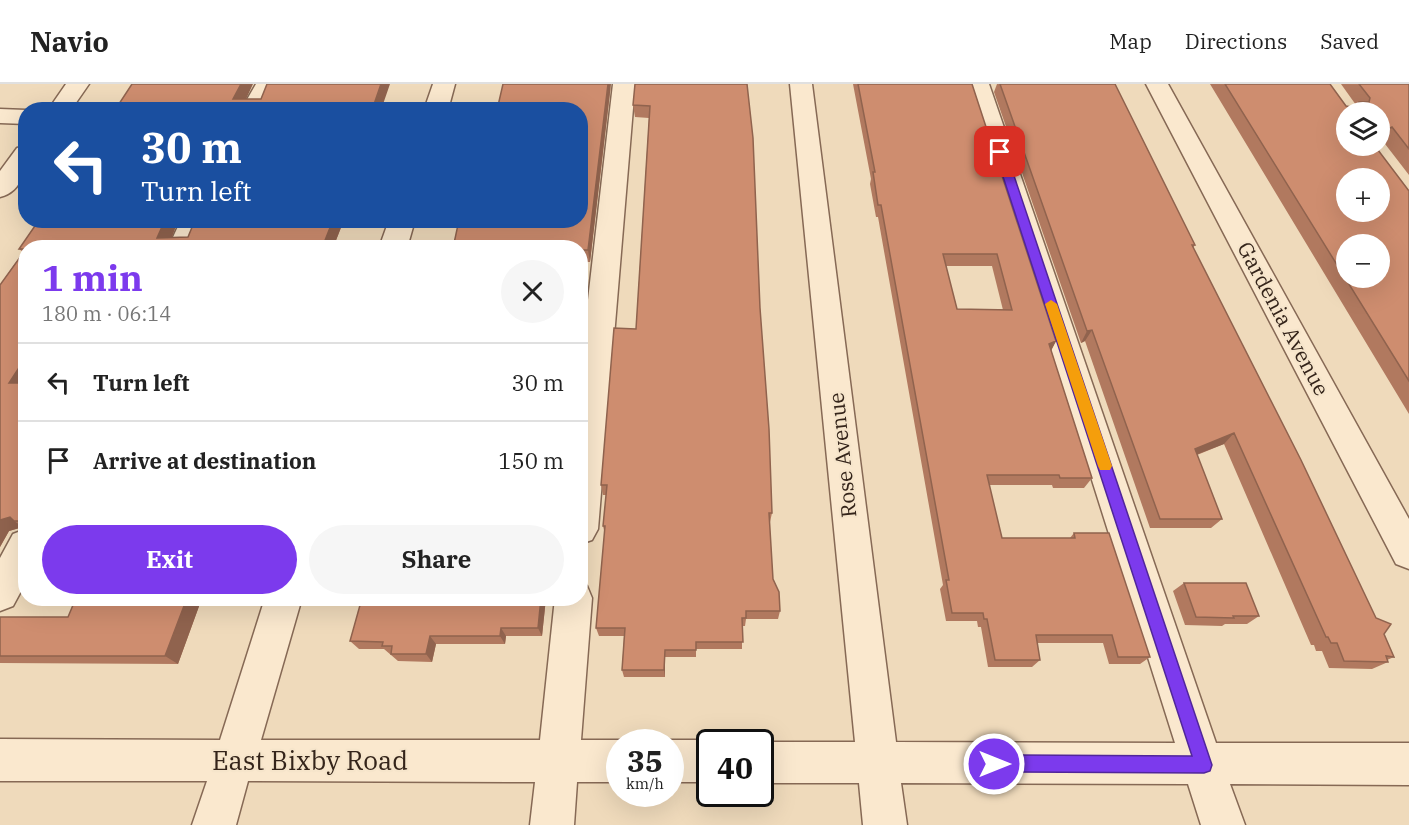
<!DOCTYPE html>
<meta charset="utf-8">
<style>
body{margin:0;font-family:"IBM Plex Serif",serif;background:#f6f6f6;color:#222;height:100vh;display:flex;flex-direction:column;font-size:22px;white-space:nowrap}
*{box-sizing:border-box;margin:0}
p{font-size:20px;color:#767676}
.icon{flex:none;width:33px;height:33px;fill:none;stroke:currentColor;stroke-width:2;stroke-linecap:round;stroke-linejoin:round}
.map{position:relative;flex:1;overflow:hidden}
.panel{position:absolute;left:18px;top:156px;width:570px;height:366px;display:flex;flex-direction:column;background:#fff;border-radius:24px;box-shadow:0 6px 24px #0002}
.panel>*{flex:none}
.hud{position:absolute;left:18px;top:18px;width:570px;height:126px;border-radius:24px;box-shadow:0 6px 24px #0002;background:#1a4fa0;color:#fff;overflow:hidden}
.tools{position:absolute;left:1336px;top:18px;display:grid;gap:12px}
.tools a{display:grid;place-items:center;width:54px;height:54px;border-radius:50%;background:#fff;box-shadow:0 6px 24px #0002;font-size:30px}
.speed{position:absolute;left:606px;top:645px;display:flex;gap:12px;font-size:30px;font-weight:700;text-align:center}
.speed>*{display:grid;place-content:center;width:78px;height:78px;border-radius:50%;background:#fff;box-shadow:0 6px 24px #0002;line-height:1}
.speed small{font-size:15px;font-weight:400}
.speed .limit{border:3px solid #111;border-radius:9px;background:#fff;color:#111}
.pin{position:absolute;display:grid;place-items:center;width:51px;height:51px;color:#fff;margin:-26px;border-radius:12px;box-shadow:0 3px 9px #0006}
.me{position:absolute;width:66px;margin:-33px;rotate:90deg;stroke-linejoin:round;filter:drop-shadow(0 0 4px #0008)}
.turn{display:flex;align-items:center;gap:21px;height:126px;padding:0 24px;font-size:27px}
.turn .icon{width:78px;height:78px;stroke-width:2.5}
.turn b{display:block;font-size:42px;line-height:51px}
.round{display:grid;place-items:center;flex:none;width:63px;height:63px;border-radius:32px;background:#f6f6f6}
.summary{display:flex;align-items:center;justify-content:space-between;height:102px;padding:0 24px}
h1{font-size:36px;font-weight:700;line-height:45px;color:#7c3aed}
.action{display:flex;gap:12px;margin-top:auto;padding:12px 24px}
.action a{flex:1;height:69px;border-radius:36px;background:#7c3aed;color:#fff;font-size:24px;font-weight:700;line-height:69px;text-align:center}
.action a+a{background:#f6f6f6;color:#222}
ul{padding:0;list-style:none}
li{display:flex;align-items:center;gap:18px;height:78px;padding:0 24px;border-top:2px solid #e0e0e0}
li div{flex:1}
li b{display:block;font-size:22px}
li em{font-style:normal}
header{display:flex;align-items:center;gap:36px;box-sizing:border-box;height:84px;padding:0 30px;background:#fff;border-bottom:2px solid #e0e0e0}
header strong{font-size:28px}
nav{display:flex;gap:33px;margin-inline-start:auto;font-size:21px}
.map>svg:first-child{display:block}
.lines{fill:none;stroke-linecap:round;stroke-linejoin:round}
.minor-casing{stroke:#866955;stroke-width:3}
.minor{fill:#fae8ce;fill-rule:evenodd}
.wall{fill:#b1795f;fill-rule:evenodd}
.shaded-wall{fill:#90634e}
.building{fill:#ce8d6f;stroke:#90634e;stroke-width:1.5;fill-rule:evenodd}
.route{fill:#7c3aed;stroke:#51269a;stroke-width:1.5}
.slow{fill:#f59e0b}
.labels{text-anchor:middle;stroke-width:4.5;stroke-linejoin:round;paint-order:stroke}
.street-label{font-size:21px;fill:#34241a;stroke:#f6e5cb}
.near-street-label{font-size:26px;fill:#34241a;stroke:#f6e5cb}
</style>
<header>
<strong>Navio</strong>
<nav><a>Map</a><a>Directions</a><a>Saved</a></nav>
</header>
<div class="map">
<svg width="1409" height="741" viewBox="0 0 1409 741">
<rect width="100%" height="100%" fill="#efdabb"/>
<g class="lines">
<g class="minor-casing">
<path id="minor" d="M66 0H89L71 26H48Z
M256 0H278L265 26H241Z
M433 0H455L448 26H424Z
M613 0H635L598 445 592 456 580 460V285Z
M790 0H812L896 658 1175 659 967 0H989L1216 659H1409V701L1230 700 1245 741H1201L1188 700 901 699 907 741H863L859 699H760V658H757H855Z
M1146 0H1168L1409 435V485L1396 480Z
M0 25 26 26V40L0 39Z
M26 62C26 83 24 107 0 113V87L17 64Z
M181 136H208L195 164H168Z
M389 136H415L407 164H379Z
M26 445V498L13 522 0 527V474L13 450Z
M580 499 587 502 592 514 581 656H620L625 658H620V698H577L574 741H530L535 698 248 697 236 741H192L207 697H0V655L220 656 265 514H302L261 656H540L555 514H580Z
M670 656H710L715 658H710V698H670V658H665Z"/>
</g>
<use href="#minor" class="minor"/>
</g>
<path class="wall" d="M611 0 590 178H586L580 164Z
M747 0 772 429 770 438H769L773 495 780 527 778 535H746L745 542H742V565H696V573H665V593H624L622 586 624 552H599L596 544 605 450 603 442 606 411H603L601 401 636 245 649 34 635 33 633 21Z
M853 0H972L1056 257 1051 266 1092 394 1084 404H1053L1052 401H989L1002 454H1070L1074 449 1150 573 1140 580H1109L1103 559H1037L1040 576 1032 583H988L981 543H978L977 537H946L940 505 943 501 878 133H876L870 100 871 95ZM946 182H992L1003 226 957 225Z
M997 0H1115L1195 161 1193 164 1384 550 1394 573 1387 576 1388 578 1372 585 1329 584 1322 567H1316L1314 561H1311L1224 360 1197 371 1222 435 1211 444H1150L1085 257 1081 259 994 8Z
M1210 0H1330L1346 22 1354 24 1356 21 1341 0H1409V91L1382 56 1380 57V28H1347L1409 107V330Z
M39 136H178L172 153H188L195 136H341L340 138 342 141 333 164H26V445L23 443 9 447 0 463V201L23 168 19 165Z
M1184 499 1259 532 1247 540H1225L1222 542 1185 541 1173 507Z
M76 514H202L178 580 0 579V533H68Z
M362 514H546L542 552H506L505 560H436L432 578 398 577 384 565H359L350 557Z"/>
<path class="shaded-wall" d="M241 0H253L241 26 233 15Z
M381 0H390L381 26H372Z
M608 0H611L590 178 588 166Z
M165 136H178L168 164 157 154Z
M333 136H341L340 138 342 141 333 164H322Z
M584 166 586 178 580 218V189Z
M582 219 584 231 580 261V230Z
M1092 246 1085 257 1081 259 1087 247Z
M1056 257 1050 269 1049 260Z
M26 273V304L9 299Z
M1234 349 1224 360 1185 375 1195 365Z
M10 433 14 437 23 443 9 447 0 463V436Z
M187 514H202L178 580 165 572Z
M541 514H546L542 552 538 544Z
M501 544 506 552 505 560 500 552Z
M430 552 436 560 432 578 426 570Z
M665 566V593L664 586Z"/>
<path class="building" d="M132 0H241L233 15H261L267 0H381L372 26H115Z
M503 0H608L588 166H584L580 189V164H453L459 136H580V26H497Z
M635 0H747L753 54 760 224 769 345 772 429H769L773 495 779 508 780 527H746V534H742L743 558H696V566H665L664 586H622L625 544H596L605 442H603L607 401H601L614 244 636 245 650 22 633 21Z
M858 0H972L1056 257 1049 260 1092 394H1060L1059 391H987L1002 454H1075L1074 449H1109L1150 573H1118L1112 551H1036L1040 576H995L987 535H984L983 529H952L946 496H949L881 121H878L873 88H875ZM943 170H997L1012 226 957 225Z
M1000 0H1115L1195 161H1192L1301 376 1376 534 1391 540 1384 550 1394 573 1386 572 1388 578 1344 577 1337 559H1331L1328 553H1326L1234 349 1195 365 1222 435H1160L1092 246 1087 247Z
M1225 0H1330L1346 22 1358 24 1359 18H1369L1370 14 1359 0H1409V65L1392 43 1388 45V47H1380V28H1347V62H1375L1409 107V297ZM1347 94H1380V128H1347ZM1347 160H1380V194H1347Z
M39 136H165L157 154 188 153 195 136H333L322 164H26V165H19Z
M26 165V273L9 299H26V437H14L10 433 0 436V201Z
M1184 499H1246L1259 532H1233L1234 534 1196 533Z
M76 514H187L165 572H0V533H68Z
M362 514H541L538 544H501L500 552H430L426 570H391L392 562H382L383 558 350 557Z"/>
<path class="route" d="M1000 65 1006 68 1212 681 1210 687 1204 689 994 688 988 686 985 680 988 673 994 671 1192 672 995 68Z"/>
<path class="slow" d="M1051 216 1057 220 1112 382 1110 386H1100L1098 382 1045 220Z"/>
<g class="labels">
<g class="street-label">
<text transform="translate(1283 235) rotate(62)" y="7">Gardenia Avenue</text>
<text transform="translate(843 371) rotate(-96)" y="7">Rose Avenue</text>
</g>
<g class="near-street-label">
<text x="310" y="686">East Bixby Road</text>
</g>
</g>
</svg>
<div class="tools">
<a><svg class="icon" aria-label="layers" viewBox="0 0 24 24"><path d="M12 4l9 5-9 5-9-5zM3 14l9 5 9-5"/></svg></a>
<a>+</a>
<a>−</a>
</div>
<div class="speed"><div>35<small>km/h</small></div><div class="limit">40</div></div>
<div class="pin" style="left:1000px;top:68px;background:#d93025"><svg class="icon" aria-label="arrive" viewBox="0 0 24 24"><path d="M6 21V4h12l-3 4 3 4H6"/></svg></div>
<svg class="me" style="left:994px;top:680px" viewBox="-20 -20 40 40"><circle r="17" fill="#7c3aed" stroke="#fff" stroke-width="3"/><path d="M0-11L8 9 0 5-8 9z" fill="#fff"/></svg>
<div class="hud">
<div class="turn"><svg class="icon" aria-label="left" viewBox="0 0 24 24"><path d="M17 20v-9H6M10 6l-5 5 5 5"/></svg><div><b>30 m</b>Turn left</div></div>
</div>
<section class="panel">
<div class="summary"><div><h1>1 min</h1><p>180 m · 06:14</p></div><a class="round"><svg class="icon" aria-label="close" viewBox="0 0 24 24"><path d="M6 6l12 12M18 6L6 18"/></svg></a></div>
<ul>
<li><svg class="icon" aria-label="left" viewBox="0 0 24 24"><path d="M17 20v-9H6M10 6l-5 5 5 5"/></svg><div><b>Turn left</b></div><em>30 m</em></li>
<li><svg class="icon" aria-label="arrive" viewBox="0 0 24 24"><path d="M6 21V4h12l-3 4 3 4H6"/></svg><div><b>Arrive at destination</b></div><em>150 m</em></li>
</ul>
<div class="action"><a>Exit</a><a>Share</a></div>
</section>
</div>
